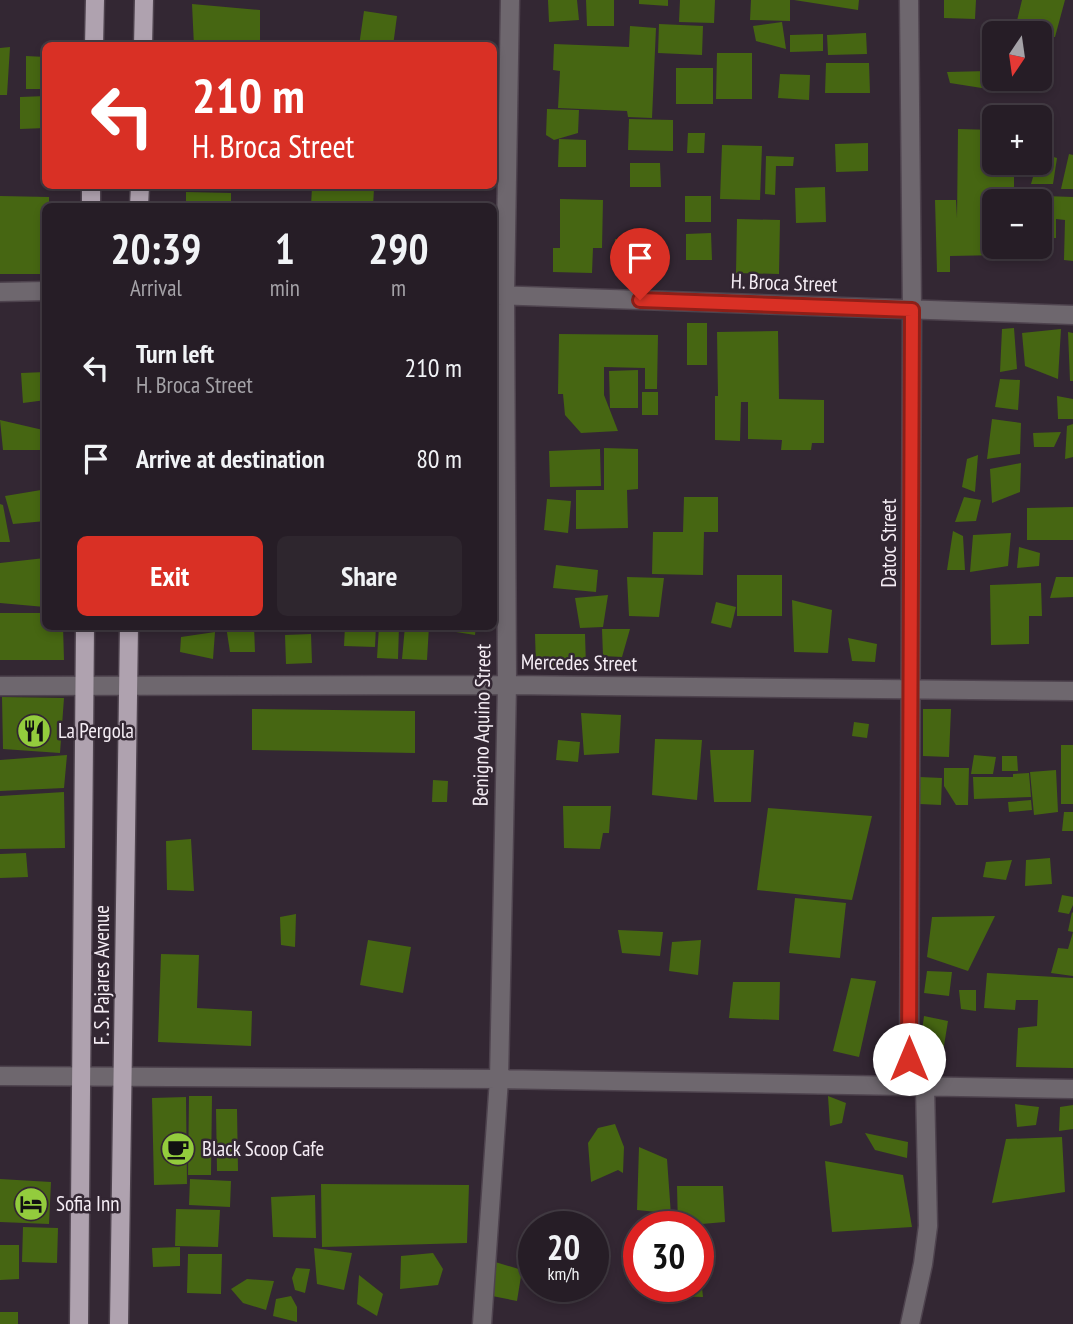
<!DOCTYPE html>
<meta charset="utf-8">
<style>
body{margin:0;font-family:"PT Sans Narrow",sans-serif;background:#2e262e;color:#f1f3f6;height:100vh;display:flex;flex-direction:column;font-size:26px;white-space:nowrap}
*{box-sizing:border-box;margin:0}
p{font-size:23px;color:#a4a2a7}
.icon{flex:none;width:38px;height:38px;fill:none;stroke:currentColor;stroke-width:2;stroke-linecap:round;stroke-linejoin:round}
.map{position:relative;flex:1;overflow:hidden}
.panel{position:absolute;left:42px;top:203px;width:455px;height:427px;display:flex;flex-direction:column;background:#261d26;border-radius:10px;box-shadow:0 4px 10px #0003,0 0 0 2px #423b43}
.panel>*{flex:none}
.guide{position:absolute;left:42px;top:42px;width:455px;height:147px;border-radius:10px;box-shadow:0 4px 10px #0003,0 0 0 2px #423b43;background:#d93025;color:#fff;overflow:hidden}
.needle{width:46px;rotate:193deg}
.fabs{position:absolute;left:982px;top:21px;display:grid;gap:14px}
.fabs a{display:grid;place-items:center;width:70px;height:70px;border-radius:10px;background:#261d26;box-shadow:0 4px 10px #0003,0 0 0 2px #423b43;font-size:35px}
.speed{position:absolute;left:518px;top:1211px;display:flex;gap:14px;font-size:35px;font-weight:700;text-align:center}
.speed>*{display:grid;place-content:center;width:91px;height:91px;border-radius:50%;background:#261d26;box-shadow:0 4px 10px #0003,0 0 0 2px #423b43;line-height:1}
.speed small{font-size:18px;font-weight:400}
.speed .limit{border:10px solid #d22;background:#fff;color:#111}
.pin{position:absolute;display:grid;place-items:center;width:60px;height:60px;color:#fff;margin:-72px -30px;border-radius:50% 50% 50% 0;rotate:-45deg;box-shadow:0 0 7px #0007}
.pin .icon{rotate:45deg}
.me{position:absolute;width:77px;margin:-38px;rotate:0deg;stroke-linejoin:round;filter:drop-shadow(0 0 5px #0008)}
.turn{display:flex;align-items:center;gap:24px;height:147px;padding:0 35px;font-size:32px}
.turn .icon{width:91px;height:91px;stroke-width:2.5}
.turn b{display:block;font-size:49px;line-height:60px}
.eta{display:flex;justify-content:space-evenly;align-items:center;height:119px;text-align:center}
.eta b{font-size:42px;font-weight:800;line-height:49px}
.action{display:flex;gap:14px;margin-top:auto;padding:14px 35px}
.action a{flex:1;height:80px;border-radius:10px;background:#d93025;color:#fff;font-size:28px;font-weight:800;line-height:80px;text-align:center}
.action a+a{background:#2e262e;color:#f1f3f6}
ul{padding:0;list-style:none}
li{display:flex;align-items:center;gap:21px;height:91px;padding:0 35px}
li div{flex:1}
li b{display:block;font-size:26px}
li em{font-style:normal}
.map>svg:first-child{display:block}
.building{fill:#466612}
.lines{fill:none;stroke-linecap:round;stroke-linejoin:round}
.minor-casing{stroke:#4e434e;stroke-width:21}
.major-casing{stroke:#4e434e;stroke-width:21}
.minor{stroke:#6e676e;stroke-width:18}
.major{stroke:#afa2af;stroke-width:18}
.route-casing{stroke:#8d1f18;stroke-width:18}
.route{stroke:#d93025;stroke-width:12}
.labels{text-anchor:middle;stroke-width:5;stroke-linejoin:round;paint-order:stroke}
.street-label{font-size:21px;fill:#f5edf5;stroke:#332733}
.poi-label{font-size:21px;fill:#f5edf5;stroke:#332733;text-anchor:start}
</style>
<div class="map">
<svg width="1073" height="1324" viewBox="0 0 1073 1324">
<rect width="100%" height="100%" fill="#332733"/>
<path class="building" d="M548 0H577L579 20 549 22Z
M586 0H614V26H587Z
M639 0H668V6L639 4Z
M680 0H715L714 23 679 22Z
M751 0H790V21L750 20Z
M794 0H859L858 10Z
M944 0H976L975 19 944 18Z
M1022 0H1065L1055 37 1040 38V33H1014Z
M192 4 260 10V46H194Z
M364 11 397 16 393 46H359Z
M782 22 786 49 756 41 753 26Z
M659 24 703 26 702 55 658 53Z
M630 26 656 28 652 118 628 117 627 111 558 108 560 71 553 70 554 44 629 47Z
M866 33 867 54 828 55 827 35Z
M823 34V51L790 52V35Z
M983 38 994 39V69L981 68Z
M10 47 7 95H0V48Z
M717 53H752V99H716Z
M26 56 46 57V89H26Z
M826 63H869L870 93H825Z
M676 68H713V104H676Z
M988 71V89L950 83 947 72Z
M780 74 810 75 809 100 778 98Z
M46 96V128L20 129V97Z
M547 109 579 110 578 133 554 140 546 135Z
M629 119 673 120V151L628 150Z
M958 129 994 130V163H1014V195L1073 197V261L1064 260 1065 220 1056 219V238H1040V219L1048 218H1040V201H994V247H1001V255L950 256V272H937L935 200H956L957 218Z
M688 133H705L704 153H687Z
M559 139 586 140V167H558Z
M868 143V171L836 172 835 144Z
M722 145 762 146 760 200 720 199Z
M1040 153 1057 158 1053 184H1031L1037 163H1040Z
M1069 154 1073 155V189H1061Z
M766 156 794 157 793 166H776L775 195 765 194Z
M630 163H660L661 187H630Z
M389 186H483L482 191 389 188Z
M312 187 374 189 373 206H311Z
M825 187 826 222 796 223 795 188Z
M186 192 231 193V206H186Z
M0 196 49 197V206H46V274H0Z
M685 196H711V222H685Z
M560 199 603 200 602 248H593L592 273 553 272V248H560Z
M737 219 780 220 779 274 736 273Z
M711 233 712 260H686V234Z
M658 238 659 268 615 269V239Z
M687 323H707V365H687Z
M1014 328 1017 369 1000 372 1002 329Z
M1061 329 1058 379 1025 366 1022 333Z
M778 331 779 399 824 400V443H812L811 450H781L782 440 748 439V402H741L740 441 715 440V396H718L717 332Z
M1068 332 1073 333V381H1070Z
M559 334 658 335 657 389H645V368L604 367V395L618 431 581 433 565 415 563 394H558Z
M638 370V408H610L609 371Z
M46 372V400L23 403 21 373Z
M1000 379 1020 380 1018 410 995 407Z
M642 392H658V415H642Z
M1057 396 1073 399V419H1058Z
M992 419 1021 423 1020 454 987 459Z
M0 420 43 430 40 450H3Z
M1073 424V457L1065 459 1067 426Z
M1061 432 1054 447H1034L1033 433Z
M604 448 638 449V489L627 490 628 528 576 529V490H604Z
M600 449 601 486 550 487 549 451Z
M978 455 975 492 962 487 967 459Z
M1021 463 1020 492 992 503 990 469Z
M41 490 46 521 13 524 5 496Z
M684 497H718V532H704L703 575 652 574 653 532H683Z
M964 497 981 500 976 521 955 522Z
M547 499 571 501 568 533 544 530Z
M0 504 3 505 10 542H0Z
M1073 507V540H1027V508Z
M953 531 963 536 965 570H947Z
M1011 533 1008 566 970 572 973 535Z
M1019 547 1040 553 1039 566 1017 568Z
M45 558V607L0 603V563Z
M556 565 598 570 596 592 553 588Z
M737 575H782V616H737Z
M627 577 664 578 659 617 629 616Z
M1056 577H1073V597L1050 598Z
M1041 583 1042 616H1029V644L991 645 990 585Z
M608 595 603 627 580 628 575 598Z
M792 600 832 610 828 653 794 652Z
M716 602 736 607 731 628 711 623Z
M0 613H46V626H63L64 660H0Z
M195 626H216L215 632 213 659 180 652 181 637 215 632Z
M226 626H254L255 652H230Z
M345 626H376L375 647 344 646Z
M379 626H399L398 659 377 658Z
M405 626H429L427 660 402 659Z
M457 626H476L475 635 456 632Z
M602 629H630L622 657 603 656Z
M311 634 312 663 286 664 285 635Z
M535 634H585L586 666 536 667Z
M848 638 877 644 875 662 852 661Z
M2 697 64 698 60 753 3 749Z
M252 709 415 711V753L252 750Z
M923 709H951L949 757 923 756Z
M581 713 621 715 619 753 584 755Z
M854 722 869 724 867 738 852 736Z
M655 739 702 740 697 800 652 795Z
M558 740 580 742 578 762 556 760Z
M1061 745H1073V804H1061Z
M710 750H754L751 802H714Z
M67 755 64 788 0 791V760Z
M974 755 996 757 993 774H971Z
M1002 756H1017L1018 771H1002Z
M944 768H969L968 805H956L944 786Z
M1056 770 1058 812 1034 815 1030 772Z
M1029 773 1031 797 974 799 973 777H1013V774Z
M920 777 942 778 941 805 920 804Z
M433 780 448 781 447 802H432Z
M64 792 65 848 0 849V796Z
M1031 800 1032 810 1009 812 1008 802Z
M563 806H611L609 833H603L600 849 564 848Z
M768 808 872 816 852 900 757 890Z
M1064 812H1073V831H1062Z
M191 839 194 891 167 890 166 841Z
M26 853 28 877 0 878V854Z
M1050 858 1052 884 1025 886 1026 860Z
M1012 860 1006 880 983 877 986 862Z
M1062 895 1073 897V905L1069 914 1058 912Z
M795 898 846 903 840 958 789 953Z
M1072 912 1073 913V976L1051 973 1058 948 1068 949 1073 932 1068 931Z
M296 914 295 947 281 945 280 917Z
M995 916 968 971 927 957 932 917Z
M618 930 663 932 660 956 622 953Z
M368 940 411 947 403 993 360 985Z
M701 940 698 975 669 971 672 942Z
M161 954 199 955 197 1008 252 1011 251 1046 158 1042Z
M927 971 952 972 949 996 924 993Z
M987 973 1073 978V1068L1016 1067 1018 1028 1037 1026 1038 1000H1016L1015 1010 984 1008Z
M851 978 876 981 859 1057 833 1051Z
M733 982H780L779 1020 729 1018Z
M959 990H976V1011L961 1009Z
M924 1016 948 1021 942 1058 919 1055Z
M189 1096H212L211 1175H188Z
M828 1096 846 1103 842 1123 830 1126Z
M186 1097 187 1184 154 1185 152 1098Z
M1015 1104 1039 1107 1036 1125 1017 1127Z
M1073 1105V1129L1059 1131 1060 1107Z
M216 1109H237L238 1171H217Z
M615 1124 624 1147 623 1173 618 1170 591 1182 588 1143 598 1128Z
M865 1133 908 1142 907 1158 875 1150Z
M1062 1137 1065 1192 992 1203 1006 1139Z
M639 1147 667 1159 671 1215 667 1213 637 1210Z
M825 1161 903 1175 912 1227 832 1232Z
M0 1179 51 1182 49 1224 0 1222Z
M190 1179 231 1181 230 1207 189 1205Z
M321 1184 469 1185 467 1243 322 1247Z
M677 1186H723L725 1222 678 1226Z
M315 1195 316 1238 273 1237 271 1197Z
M176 1209 220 1210 218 1247 175 1246Z
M23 1227 58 1228 57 1263 22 1262Z
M0 1245H19V1279L0 1280Z
M180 1247V1266L153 1267 152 1248Z
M314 1248 352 1253 344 1290 317 1284Z
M433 1253 443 1269 438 1285 400 1289 401 1256Z
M188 1254H222L221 1294 187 1293Z
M492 1261 522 1270 517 1301 487 1295Z
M296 1268 310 1269 305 1293 295 1290 292 1278Z
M700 1269 703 1297 670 1296 669 1286H698V1270Z
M359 1275 383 1294 377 1316 357 1304Z
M247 1279 274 1281 266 1310 243 1303 231 1289Z
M291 1296 297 1307V1322L273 1316 276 1299Z
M0 1312H18V1324H0Z"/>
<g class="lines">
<g class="minor-casing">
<path id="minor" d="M0 292 46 291
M494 295 1073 315
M0 686 507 685 1073 691
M0 1076 499 1079 1073 1089
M909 1086 912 310 909 0
M482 1324 499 1079 507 685 505 295 510 0
M910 1324 923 1264 928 1226 925 1086"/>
</g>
<g class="major-casing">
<path id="major" d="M94 46 95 0
M143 46 144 0
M91 206V186
M139 206 140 186
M79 1324 85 626
M119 1324 129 626"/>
</g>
<use href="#minor" class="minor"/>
<use href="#major" class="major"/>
</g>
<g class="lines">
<g class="route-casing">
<path id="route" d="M640 300 912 310 909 1059"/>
</g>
<use href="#route" class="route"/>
</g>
<defs>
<g id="restaurant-disc" transform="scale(1.75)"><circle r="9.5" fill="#93cc3d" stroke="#332733"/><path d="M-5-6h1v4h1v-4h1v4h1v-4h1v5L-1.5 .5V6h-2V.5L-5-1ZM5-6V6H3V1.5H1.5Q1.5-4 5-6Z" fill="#111"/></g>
<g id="cafe-disc" transform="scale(1.75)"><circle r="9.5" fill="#93cc3d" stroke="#332733"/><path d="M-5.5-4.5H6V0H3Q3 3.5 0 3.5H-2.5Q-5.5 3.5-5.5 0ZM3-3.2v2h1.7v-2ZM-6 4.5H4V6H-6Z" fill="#111"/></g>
<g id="hotel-disc" transform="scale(1.75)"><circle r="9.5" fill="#93cc3d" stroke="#332733"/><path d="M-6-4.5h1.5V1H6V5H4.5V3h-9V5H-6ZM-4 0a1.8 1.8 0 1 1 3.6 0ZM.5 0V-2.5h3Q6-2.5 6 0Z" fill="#111"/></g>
</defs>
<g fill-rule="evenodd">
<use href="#restaurant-disc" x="34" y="731"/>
<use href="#cafe-disc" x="178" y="1149"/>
<use href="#hotel-disc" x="31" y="1204"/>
</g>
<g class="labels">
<g class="street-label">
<text transform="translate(784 283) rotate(2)" y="7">H. Broca Street</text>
<text transform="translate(889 543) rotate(-90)" y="7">Datoc Street</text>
<text transform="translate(579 663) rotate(1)" y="7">Mercedes Street</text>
<text transform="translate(482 725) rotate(-89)" y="7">Benigno Aquino Street</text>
<text transform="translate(102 975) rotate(-90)" y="7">F. S. Pajares Avenue</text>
</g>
<g class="poi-label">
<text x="58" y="738">La Pergola</text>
<text x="202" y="1156">Black Scoop Cafe</text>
<text x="56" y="1211">Sofia Inn</text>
</g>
</g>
</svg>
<div class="fabs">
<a><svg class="needle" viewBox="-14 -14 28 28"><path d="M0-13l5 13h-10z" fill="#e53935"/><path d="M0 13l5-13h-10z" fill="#a4a2a7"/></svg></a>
<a>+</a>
<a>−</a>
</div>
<div class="speed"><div>20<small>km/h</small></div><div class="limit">30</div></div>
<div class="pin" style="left:640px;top:300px;background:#d93025"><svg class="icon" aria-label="arrive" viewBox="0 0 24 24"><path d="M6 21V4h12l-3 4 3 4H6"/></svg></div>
<svg class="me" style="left:909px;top:1059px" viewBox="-20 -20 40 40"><circle r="19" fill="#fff"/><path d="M0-13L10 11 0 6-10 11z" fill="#d93025"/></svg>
<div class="guide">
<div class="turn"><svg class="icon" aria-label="left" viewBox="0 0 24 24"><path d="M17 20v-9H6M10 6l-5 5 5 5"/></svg><div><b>210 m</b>H. Broca Street</div></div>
</div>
<section class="panel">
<div class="eta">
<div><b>20:39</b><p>Arrival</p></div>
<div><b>1</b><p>min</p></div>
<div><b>290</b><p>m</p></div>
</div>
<ul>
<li><svg class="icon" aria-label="left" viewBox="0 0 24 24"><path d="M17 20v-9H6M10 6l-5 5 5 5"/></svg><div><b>Turn left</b><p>H. Broca Street</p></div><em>210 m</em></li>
<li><svg class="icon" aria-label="arrive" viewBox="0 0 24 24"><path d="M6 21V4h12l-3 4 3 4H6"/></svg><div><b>Arrive at destination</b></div><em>80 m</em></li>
</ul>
<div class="action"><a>Exit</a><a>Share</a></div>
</section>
</div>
